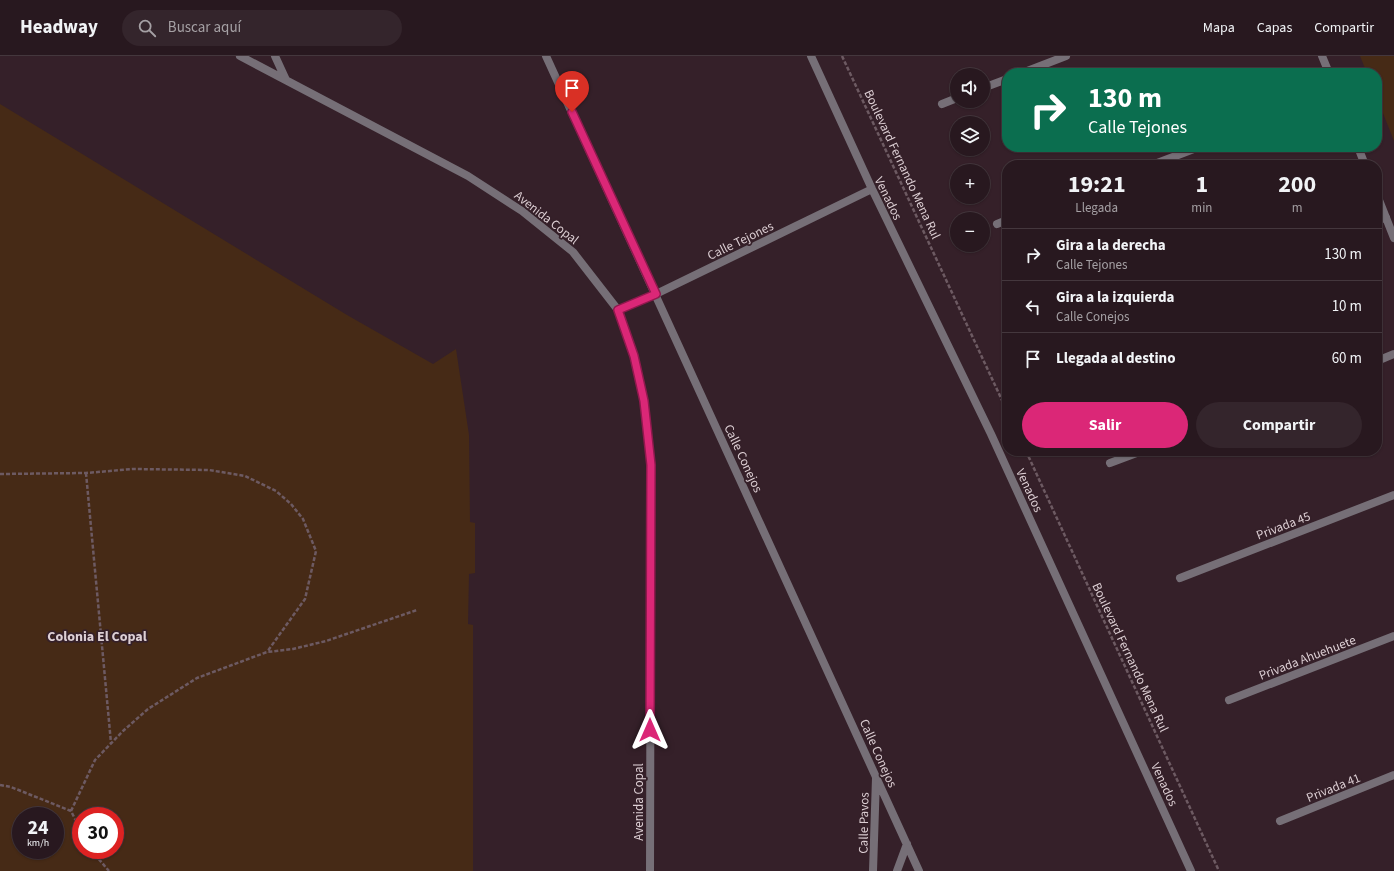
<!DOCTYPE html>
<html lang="es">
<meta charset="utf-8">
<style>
body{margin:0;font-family:"Source Sans 3",sans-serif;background:#34252c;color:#f1f3f6;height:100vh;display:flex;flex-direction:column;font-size:15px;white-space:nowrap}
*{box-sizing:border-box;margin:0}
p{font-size:13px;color:#a5a0a4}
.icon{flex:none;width:22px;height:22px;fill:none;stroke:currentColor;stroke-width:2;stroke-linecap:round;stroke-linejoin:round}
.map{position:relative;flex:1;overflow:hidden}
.details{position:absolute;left:1002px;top:104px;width:380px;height:296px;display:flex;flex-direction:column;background:#28181f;border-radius:16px;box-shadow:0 1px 3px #0004,0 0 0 1px #44373d}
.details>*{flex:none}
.banner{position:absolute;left:1002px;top:12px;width:380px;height:84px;border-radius:16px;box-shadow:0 1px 3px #0004,0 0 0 1px #44373d;background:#0b6e4f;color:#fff;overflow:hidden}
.tools{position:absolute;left:950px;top:12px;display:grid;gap:8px}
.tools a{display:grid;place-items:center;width:40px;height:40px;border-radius:50%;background:#28181f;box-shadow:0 1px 3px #0004,0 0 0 1px #44373d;font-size:20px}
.speed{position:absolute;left:12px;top:751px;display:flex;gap:8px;font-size:20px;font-weight:700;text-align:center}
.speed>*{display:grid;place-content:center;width:52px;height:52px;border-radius:50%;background:#28181f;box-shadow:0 1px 3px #0004,0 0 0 1px #44373d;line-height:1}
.speed small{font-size:10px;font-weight:400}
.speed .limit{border:6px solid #d22;background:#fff;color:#111}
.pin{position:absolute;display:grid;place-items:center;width:34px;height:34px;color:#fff;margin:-41px -17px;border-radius:50% 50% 50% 0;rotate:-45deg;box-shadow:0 0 4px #0007}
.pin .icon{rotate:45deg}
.me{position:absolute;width:44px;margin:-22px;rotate:0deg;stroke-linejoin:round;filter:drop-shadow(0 0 3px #0008)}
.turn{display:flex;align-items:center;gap:14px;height:84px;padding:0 20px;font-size:18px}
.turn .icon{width:52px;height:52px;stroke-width:2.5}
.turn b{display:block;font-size:28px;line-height:34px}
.eta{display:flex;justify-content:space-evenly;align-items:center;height:68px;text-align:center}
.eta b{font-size:24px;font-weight:700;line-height:28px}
.button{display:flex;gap:8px;margin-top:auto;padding:8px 20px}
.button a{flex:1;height:46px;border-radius:24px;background:#db2777;color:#fff;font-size:16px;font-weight:700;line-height:46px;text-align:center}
.button a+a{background:#34252c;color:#f1f3f6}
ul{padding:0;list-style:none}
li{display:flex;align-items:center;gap:12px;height:52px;padding:0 20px;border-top:1px solid #44373d}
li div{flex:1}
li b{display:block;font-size:15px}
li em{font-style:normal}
header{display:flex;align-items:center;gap:24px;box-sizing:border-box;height:56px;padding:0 20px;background:#28181f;border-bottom:1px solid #44373d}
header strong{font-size:19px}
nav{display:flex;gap:22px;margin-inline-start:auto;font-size:14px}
.search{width:280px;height:36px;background:#34252c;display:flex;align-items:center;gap:10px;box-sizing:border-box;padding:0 14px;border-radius:22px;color:#a5a0a4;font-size:15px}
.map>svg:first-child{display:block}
.green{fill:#462a16;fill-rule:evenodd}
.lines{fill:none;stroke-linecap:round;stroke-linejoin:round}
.path{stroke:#6d5a62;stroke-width:2.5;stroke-dasharray:4 2;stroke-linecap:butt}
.street{stroke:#766f77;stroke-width:8}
.route-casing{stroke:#8e194d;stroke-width:10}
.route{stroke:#db2777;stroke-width:7}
.labels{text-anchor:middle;stroke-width:3.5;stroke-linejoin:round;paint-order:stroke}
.street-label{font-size:13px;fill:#ddcfd4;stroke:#352029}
.neighbourhood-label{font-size:14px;font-weight:bold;fill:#ddcfd4;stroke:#352029}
</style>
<header>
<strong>Headway</strong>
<div class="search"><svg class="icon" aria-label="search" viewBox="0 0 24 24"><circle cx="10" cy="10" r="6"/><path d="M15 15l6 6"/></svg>Buscar aquí</div>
<nav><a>Mapa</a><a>Capas</a><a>Compartir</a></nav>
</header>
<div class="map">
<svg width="1394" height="815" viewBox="0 0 1394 815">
<rect width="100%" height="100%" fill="#352029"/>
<path class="green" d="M1360 0H1394V85L1377 42V17H1367Z
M0 48 347 259 433 308 456 293 469 379 470 466 475 467V517L469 518 468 568 473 569V815H0ZM21 760H55V794H21ZM81 760H115V794H81Z"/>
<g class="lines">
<path class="path" d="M842 0 1007 355
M1026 395 1219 815
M86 417 111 687
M0 418 86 417 133 413 209 414 245 420 276 435 291 448 303 463 316 495 305 543 267 596
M0 729 11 731 71 755 81 775
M71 755 95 704 123 675 148 653 197 622 267 596 293 593 326 585 417 554
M91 794 109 815"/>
<path class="street" d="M240 0 468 120 522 155 573 196 618 254 634 301 644 345 651 409 650 815
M275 0 286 24
M546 0 919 815
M811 0 872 133 991 378 1191 815
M1322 0 1329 17
M1022 17 1066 0
M983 32 1007 23
M942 48 957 42
M1358 91 1365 109
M1152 109 1199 91
M1377 139 1394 182
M1377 165 1386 161
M997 168 1007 164
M618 254 656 238 872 133
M1377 305 1394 298
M1110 407 1142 395
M1180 522 1394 439
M1229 644 1394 580
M1280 765 1394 719
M873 815 876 722
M897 815 907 788"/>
</g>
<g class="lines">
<g class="route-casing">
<path id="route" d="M572 56 656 238 618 254 634 300 644 345 651 409 650 674"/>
</g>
<use href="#route" class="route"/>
</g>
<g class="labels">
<g class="street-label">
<text transform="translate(903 108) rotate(65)" y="5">Boulevard Fernando Mena Rul</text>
<text transform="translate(889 142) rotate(64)" y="5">Venados</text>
<text transform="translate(547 161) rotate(38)" y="5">Avenida Copal</text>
<text transform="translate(740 184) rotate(-26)" y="5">Calle Tejones</text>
<text transform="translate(744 402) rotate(65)" y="5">Calle Conejos</text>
<text transform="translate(1030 434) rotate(65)" y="5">Venados</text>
<text transform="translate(1283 469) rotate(-21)" y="5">Privada 45</text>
<text transform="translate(1131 601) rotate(65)" y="5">Boulevard Fernando Mena Rul</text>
<text transform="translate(1307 601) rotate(-21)" y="5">Privada Ahuehuete</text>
<text transform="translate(879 697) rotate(66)" y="5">Calle Conejos</text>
<text transform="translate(1165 728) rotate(65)" y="5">Venados</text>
<text transform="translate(1333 731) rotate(-22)" y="5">Privada 41</text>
<text transform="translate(638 746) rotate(-90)" y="5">Avenida Copal</text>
<text transform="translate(863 767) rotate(-89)" y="5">Calle Pavos</text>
</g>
<g class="neighbourhood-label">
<text x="97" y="585">Colonia El Copal</text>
</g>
</g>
</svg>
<div class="tools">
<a><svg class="icon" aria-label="sound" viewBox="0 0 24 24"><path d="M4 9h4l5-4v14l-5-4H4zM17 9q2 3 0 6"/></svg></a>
<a><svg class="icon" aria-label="layers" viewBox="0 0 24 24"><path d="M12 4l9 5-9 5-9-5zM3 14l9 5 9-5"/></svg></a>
<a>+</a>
<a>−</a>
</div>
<div class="speed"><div>24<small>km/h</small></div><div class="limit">30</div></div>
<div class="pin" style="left:572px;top:56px;background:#d93025"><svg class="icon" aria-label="arrive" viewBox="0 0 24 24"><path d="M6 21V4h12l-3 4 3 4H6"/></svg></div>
<svg class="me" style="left:650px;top:674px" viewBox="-20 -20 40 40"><path d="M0-17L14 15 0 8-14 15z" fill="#db2777" stroke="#fff" stroke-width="4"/></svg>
<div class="banner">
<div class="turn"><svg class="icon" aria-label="right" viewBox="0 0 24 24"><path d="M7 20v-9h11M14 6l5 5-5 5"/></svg><div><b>130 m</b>Calle Tejones</div></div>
</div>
<section class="details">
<div class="eta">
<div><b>19:21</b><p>Llegada</p></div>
<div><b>1</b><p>min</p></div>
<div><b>200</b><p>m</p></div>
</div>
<ul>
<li><svg class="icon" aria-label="right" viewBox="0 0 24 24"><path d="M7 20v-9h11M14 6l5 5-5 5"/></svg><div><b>Gira a la derecha</b><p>Calle Tejones</p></div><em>130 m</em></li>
<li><svg class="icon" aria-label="left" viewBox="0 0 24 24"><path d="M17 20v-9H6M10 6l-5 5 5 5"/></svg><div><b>Gira a la izquierda</b><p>Calle Conejos</p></div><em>10 m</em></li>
<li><svg class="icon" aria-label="arrive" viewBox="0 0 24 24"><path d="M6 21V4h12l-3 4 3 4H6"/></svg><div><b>Llegada al destino</b></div><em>60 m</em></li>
</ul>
<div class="button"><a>Salir</a><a>Compartir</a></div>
</section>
</div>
